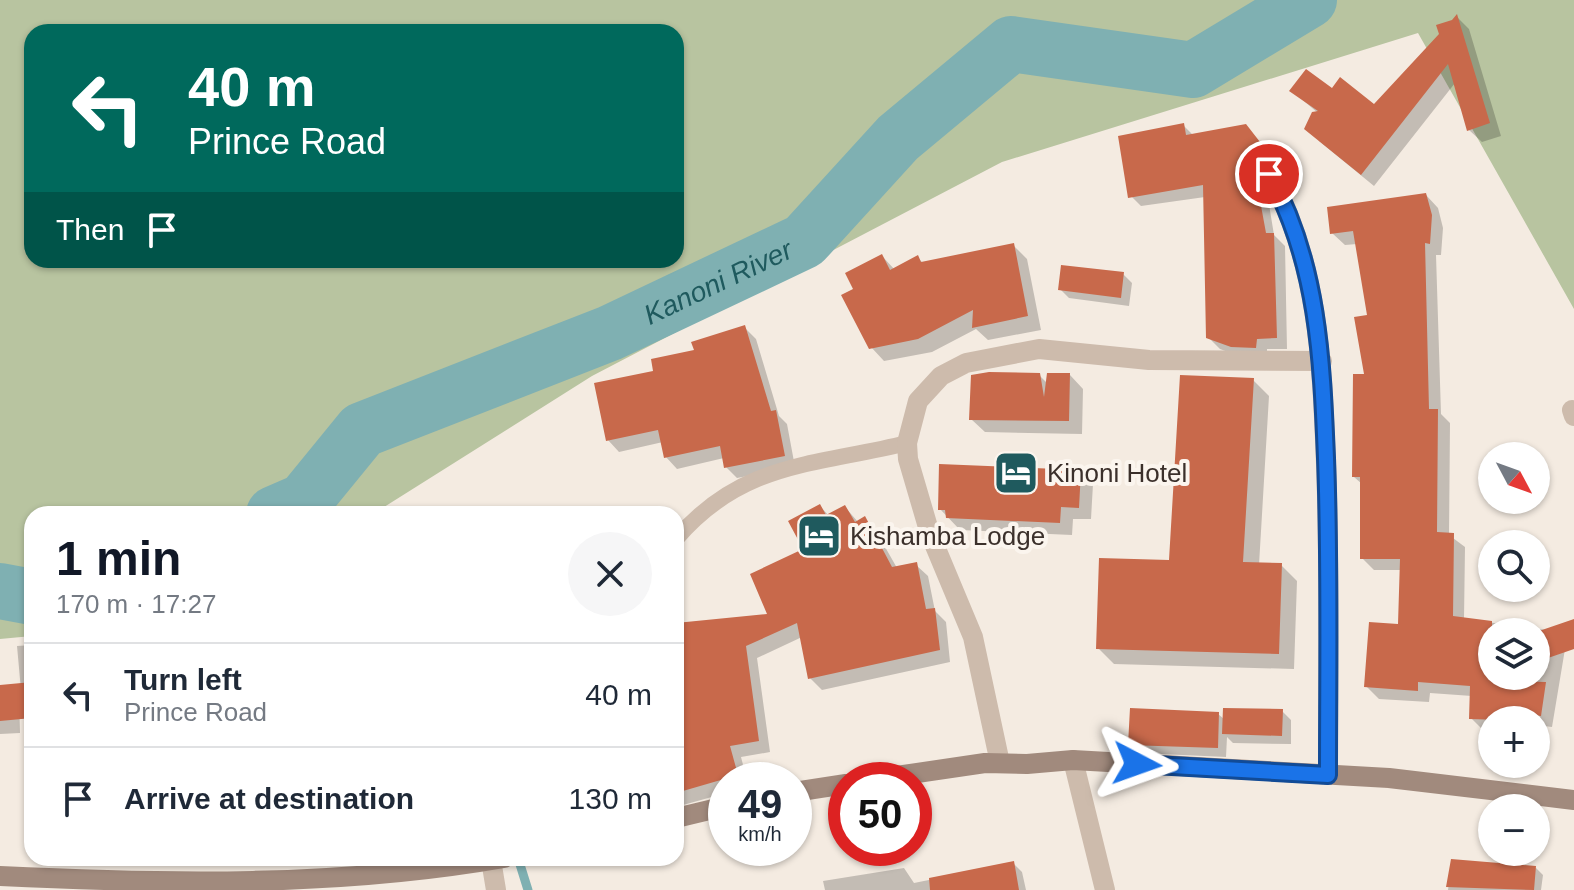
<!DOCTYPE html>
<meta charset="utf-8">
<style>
body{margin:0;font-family:Arial,sans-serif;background:#f6f6f7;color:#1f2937;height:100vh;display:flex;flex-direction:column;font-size:30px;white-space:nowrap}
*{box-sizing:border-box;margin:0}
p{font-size:26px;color:#747a83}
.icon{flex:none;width:44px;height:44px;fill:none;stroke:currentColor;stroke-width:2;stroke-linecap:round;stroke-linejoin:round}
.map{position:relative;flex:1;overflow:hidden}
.side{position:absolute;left:24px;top:506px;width:660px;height:360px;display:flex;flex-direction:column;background:#fff;border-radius:24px;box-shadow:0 2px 6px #0004}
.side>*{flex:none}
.hud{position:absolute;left:24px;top:24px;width:660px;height:244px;border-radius:24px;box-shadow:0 2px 6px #0004;background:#00695c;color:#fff;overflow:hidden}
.needle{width:52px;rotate:131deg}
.fabs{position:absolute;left:1478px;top:442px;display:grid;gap:16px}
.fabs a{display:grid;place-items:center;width:72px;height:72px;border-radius:50%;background:#fff;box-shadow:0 2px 6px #0004;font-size:40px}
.speed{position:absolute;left:708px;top:762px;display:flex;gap:16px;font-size:40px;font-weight:700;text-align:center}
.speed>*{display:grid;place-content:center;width:104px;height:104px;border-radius:50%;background:#fff;box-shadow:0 2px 6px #0004;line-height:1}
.speed small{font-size:20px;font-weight:400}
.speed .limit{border:12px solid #d22;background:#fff;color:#111}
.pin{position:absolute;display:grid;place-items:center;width:68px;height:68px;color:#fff;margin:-34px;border:4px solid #fff;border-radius:50%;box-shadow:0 2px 8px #0007}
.me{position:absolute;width:88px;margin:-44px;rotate:94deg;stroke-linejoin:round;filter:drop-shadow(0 0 6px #0008)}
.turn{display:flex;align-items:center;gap:28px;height:168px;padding:0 32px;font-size:36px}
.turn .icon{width:104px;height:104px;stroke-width:2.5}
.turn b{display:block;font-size:56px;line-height:68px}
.then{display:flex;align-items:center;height:76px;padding:0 32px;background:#0003;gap:16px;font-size:30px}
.round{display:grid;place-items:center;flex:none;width:84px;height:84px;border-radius:42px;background:#f6f6f7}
.headline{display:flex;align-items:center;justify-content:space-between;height:136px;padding:0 32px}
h1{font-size:48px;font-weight:700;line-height:60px;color:#111827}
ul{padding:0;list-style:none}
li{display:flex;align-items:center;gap:24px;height:104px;padding:0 32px;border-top:2px solid #e0e1e3}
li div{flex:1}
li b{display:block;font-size:30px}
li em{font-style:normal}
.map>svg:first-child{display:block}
.green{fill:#b8c4a0;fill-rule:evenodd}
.shadow{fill:#0003;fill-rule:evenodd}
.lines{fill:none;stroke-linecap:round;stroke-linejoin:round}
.stream{stroke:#7fb0b2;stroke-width:9}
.river{stroke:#7fb0b2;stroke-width:56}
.building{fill:#c8694b}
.service{stroke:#cdbbac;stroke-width:16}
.minor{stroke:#cdbbac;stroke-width:20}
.secondary{stroke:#a18a7d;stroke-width:20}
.route-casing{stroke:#114b97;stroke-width:20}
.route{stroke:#1a73e8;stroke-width:14}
.labels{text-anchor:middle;stroke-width:8;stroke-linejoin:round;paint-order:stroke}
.poi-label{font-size:26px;fill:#3b302b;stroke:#fbf5ee;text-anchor:start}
.water-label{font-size:28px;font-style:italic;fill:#1f5a5e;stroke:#fbf5ee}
</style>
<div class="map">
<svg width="1574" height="890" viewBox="0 0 1574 890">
<rect width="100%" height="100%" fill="#f4ebe1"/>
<path class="green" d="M0 0H1574V309L1418 33 1002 162 592 376 373 514H32V636L0 639ZM32 32H676V260H32Z"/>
<path class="shadow" d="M1457 17 1469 29 1501 136 1482 142 1469 130 1455 83 1374 186 1319 141 1318 113 1292 91H1332L1374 107Z
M1183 125 1193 135 1245 126 1277 164 1266 186 1274 235 1285 246 1287 349H1267V358H1244L1220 349 1208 337 1205 197 1141 206 1130 195Z
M1426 195 1438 208 1443 228 1441 255H1436L1441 414 1450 423 1449 535 1465 547 1464 619 1553 631 1566 643 1552 727 1536 725V720H1492V731L1483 730 1471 718 1472 696 1430 693 1429 702 1379 699 1366 686 1400 626 1401 570H1374L1362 558V484L1354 477 1370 317 1357 244 1345 245 1332 233ZM1492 632H1536V676H1492Z
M1013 245 1027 259 1041 330 988 340 976 329 932 352 884 361 871 347 856 290 882 256 895 270 917 257 923 263Z
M1123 274 1132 283 1129 306 1069 298 1060 289Z
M744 327 756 339 779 416 787 424 795 467 737 478 726 467 724 458 677 469 666 457 663 442 619 452 608 440 655 372Z
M1039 375 1048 384 1070 375 1083 389 1082 434 985 432 971 419Z
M1253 380 1269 396 1259 565H1281L1297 581 1294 669 1114 664 1098 648 1171 562Z
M1080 472 1093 484 1091 519H1073L1072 535 960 530 940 509Z
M820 506 829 516 845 507 858 522 865 519 876 531 897 568 916 565 928 576 935 611 946 622 950 662 822 690 810 678 802 637 757 658 770 752 741 757 747 780H726V793L676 807V618L682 623 770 615 806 550Z
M32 645V698L21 690 17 646Z
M0 687 19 699 20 733 0 734Z
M1282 711 1291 720V744L1233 743 1227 737 1226 757 1139 753 1130 744 1218 714 1224 719Z
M1452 861 1536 868 1543 875 1541 890H1448Z
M1013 863 1022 872 1026 890H825L823 881 904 868 914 883Z"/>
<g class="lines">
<path class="stream" d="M304 501 313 514
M518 858 528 890"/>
<g class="river">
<path id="s1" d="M274 514 304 501 362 430 610 333 804 241 898 138 1011 44 1193 70 1309 0"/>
<path d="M0 591 32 597"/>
</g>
</g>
<path class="building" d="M1457 14 1490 123 1467 131 1448 64 1361 175 1304 129 1312 112 1318 111 1289 91 1306 69 1332 88 1340 77 1374 104 1439 34 1436 25 1452 20Z
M1184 123 1186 135 1246 124 1267 151 1255 173 1266 233H1274L1277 338 1257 339 1256 348 1231 347 1206 338 1203 185 1128 198 1118 136Z
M1426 193 1432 215 1430 244 1425 243 1429 409H1438L1437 532 1454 533 1453 616 1492 621V681L1546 682 1541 716 1503 711V720L1469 719 1470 686 1418 682V691L1364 687 1369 622 1398 624 1400 559H1360V477H1352L1353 374H1364L1354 317 1367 315 1353 231 1330 234 1327 207Z
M1014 243 1028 316 972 328 973 310 918 339 869 349 841 295 853 289 845 273 882 254 890 270 918 255 921 262Z
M1061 265 1124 272 1121 298 1058 290Z
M745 325 771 411 776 410 785 456 724 468 720 446 664 458 658 430 606 441 594 383 653 371 651 359 694 350 691 342Z
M989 372 1040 373 1044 397 1047 373H1070L1069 421 969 420 971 375Z
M1180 375 1254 378 1243 562 1282 563 1279 654 1096 649 1099 558 1169 560Z
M939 464 1081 470 1079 508 1061 507 1060 523 946 518 945 510H938Z
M820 504 826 515 845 505 855 522 865 516 892 567 917 562 926 609 935 608 940 650 808 679 797 623 746 646 759 741 730 746 738 775 676 793V623L767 614 750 574 803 549 788 521Z
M1574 619V649L1548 658 1539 631Z
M32 682V718L0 721V685Z
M1130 708 1219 712 1218 748 1128 745Z
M1223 708 1283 709 1282 736 1222 734Z
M1451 859 1536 866 1534 890 1446 887Z
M1014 861 1019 890H930L929 878Z"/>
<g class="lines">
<path class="service" d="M676 539C743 461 815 466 907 443"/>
<path class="minor" d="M1269 174C1319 263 1322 364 1326 464 1330 567 1328 671 1328 775
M1572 410 1574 416
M1073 760 1105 890
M1000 763 973 637 930 534 908 459 907 443 918 401 941 376 966 363 1039 349 1149 360 1322 361
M491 860 496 890"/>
<path class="secondary" d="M869 780 985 763 1027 764 1073 760 1389 778 1574 800
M794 792 846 784
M676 818 726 806
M0 876C168 884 339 887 504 858"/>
</g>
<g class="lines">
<g class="route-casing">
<path id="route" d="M1137 764 1328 775C1328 669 1330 563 1326 458 1322 359 1318 262 1269 174"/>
</g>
<use href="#route" class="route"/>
</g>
<defs>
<g id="hotel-square" transform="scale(2.3)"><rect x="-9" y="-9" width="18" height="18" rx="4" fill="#1f5a5e" stroke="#fbf5ee"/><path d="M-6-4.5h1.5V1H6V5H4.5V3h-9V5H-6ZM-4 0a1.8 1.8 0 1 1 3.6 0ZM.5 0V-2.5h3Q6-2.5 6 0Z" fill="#fff"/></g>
</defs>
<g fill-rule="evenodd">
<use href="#hotel-square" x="1016" y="473"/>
<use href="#hotel-square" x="819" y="536"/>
</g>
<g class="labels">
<g class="poi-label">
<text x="1047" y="482">Kinoni Hotel</text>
<text x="850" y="545">Kishamba Lodge</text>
</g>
<g class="water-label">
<text dy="10" stroke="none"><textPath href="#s1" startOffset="510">Kanoni River</textPath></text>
</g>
</g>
</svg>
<div class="fabs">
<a><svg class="needle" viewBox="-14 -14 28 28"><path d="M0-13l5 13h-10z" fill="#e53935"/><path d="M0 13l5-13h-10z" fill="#747a83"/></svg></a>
<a><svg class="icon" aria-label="search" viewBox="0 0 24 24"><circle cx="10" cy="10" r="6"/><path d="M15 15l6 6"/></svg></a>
<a><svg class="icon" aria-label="layers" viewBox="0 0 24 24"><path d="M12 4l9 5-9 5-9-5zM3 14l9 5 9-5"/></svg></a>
<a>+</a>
<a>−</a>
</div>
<div class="speed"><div>49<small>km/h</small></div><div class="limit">50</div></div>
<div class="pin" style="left:1269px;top:174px;background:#d93025"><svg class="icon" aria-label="arrive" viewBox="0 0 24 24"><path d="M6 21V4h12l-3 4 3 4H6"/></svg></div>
<svg class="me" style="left:1137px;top:764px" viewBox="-20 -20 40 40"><path d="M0-17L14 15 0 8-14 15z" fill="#1a73e8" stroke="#fff" stroke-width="4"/></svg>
<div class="hud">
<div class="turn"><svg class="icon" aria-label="left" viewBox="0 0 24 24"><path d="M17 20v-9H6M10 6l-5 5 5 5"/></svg><div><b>40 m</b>Prince Road</div></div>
<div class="then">Then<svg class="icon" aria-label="arrive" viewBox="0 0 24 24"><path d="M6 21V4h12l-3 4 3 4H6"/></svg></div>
</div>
<section class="side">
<div class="headline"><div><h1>1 min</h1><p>170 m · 17:27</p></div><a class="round"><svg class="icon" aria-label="close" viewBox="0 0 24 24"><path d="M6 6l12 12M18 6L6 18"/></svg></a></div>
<ul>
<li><svg class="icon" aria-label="left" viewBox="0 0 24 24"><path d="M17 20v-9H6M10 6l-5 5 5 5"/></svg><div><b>Turn left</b><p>Prince Road</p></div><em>40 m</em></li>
<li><svg class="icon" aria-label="arrive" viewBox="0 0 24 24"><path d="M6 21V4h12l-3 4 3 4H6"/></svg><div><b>Arrive at destination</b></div><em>130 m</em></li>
</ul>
</section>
</div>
